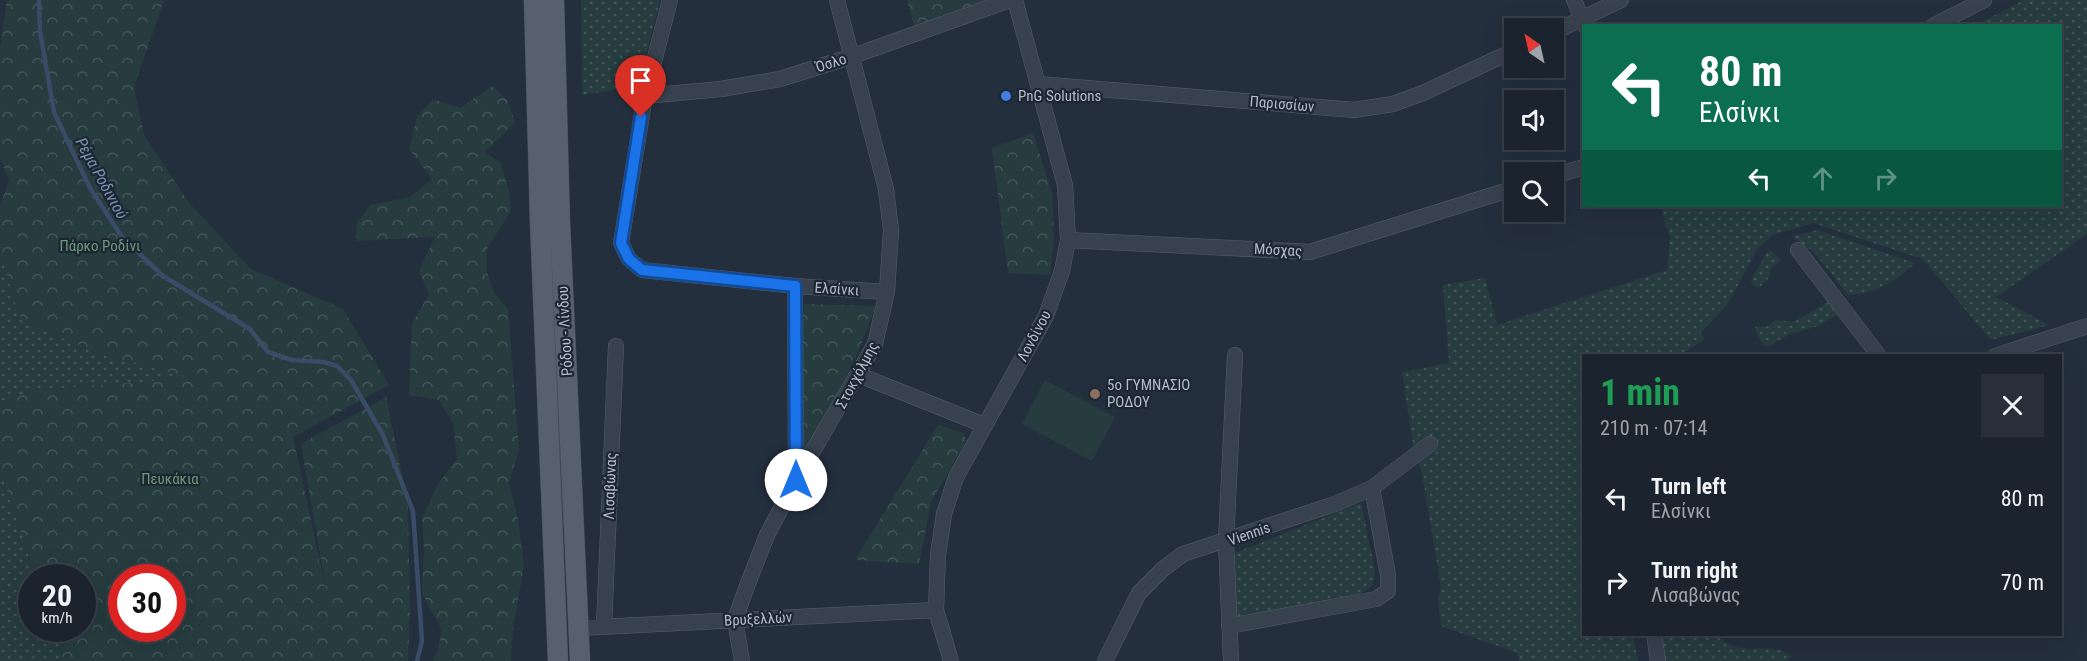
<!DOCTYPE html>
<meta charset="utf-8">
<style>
body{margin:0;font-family:"Roboto Condensed",sans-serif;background:#282f3a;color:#f1f3f6;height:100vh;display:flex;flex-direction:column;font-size:22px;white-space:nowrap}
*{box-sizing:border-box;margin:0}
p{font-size:20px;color:#a0a4aa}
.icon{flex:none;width:33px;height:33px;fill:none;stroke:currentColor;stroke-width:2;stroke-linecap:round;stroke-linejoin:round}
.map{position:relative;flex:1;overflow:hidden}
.details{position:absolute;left:1582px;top:354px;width:480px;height:282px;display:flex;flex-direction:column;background:#1b232e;border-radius:0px;box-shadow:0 6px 24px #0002,0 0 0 2px #39404a}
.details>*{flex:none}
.hud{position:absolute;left:1582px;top:24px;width:480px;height:183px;border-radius:0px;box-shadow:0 6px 24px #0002,0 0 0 2px #39404a;background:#0b6e4f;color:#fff;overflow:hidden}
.needle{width:39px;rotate:326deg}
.fabs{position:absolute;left:1504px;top:18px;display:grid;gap:12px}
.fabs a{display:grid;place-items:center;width:60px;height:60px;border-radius:0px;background:#1b232e;box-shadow:0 6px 24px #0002,0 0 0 2px #39404a;font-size:30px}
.speed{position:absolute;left:18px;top:564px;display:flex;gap:12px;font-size:30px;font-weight:700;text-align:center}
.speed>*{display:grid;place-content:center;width:78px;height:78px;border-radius:50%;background:#1b232e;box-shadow:0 6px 24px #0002,0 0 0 2px #39404a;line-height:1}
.speed small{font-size:15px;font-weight:400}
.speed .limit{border:9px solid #d22;background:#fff;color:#111}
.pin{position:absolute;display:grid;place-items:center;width:51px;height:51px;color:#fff;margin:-62px -26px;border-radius:50% 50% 50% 0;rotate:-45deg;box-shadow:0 0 6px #0007}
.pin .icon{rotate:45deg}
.me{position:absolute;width:66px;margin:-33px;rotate:0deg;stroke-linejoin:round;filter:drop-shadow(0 0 4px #0008)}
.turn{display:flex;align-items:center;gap:21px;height:126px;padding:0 18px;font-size:27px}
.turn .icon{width:78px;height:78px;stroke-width:2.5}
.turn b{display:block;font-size:42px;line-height:51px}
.lanes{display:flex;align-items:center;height:57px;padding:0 18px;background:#0003;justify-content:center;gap:30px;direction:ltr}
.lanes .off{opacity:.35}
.round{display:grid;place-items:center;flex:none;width:63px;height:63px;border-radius:0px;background:#282f3a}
.overview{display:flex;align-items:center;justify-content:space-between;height:102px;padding:0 18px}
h1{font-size:36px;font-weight:700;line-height:45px;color:#1e9e55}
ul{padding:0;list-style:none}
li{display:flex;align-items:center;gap:18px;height:84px;padding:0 18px}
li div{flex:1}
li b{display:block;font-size:22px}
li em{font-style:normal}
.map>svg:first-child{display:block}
.grass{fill:url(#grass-dots)}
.forest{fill:url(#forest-crowns);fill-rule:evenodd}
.pitch{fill:#263c3f}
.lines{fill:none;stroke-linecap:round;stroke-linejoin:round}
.stream{stroke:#394c67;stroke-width:4.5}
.minor-casing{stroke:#565f6c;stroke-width:16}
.major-casing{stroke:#414a57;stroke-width:21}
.minor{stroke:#38414e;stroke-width:15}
.major{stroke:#56606e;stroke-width:20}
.route-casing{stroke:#114b97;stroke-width:15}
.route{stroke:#1a73e8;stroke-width:10}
.shop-dot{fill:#3f7fe0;stroke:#1d2633;stroke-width:2}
.education-dot{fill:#8d6e63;stroke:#1d2633;stroke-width:2}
.labels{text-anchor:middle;stroke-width:4.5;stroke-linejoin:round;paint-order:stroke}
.street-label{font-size:15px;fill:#b4bcc9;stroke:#1d2633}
.poi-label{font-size:15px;fill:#b4bcc9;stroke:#1d2633;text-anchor:start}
.park-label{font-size:15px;fill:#6b9a76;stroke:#1d2633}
.water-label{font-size:16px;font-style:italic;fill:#7c92b1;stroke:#1d2633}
</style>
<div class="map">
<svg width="2087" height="661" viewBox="0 0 2087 661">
<defs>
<pattern id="grass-dots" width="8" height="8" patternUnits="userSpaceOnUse" patternTransform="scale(1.5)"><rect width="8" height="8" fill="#263c3f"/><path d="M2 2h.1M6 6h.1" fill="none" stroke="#435659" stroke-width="1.8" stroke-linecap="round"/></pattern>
<pattern id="forest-crowns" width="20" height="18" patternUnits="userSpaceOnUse" patternTransform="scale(1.5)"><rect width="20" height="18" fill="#263c3f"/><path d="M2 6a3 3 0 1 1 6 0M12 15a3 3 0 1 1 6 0" fill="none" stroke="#435659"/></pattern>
</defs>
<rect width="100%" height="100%" fill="#242f3e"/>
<path class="grass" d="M581 0H660L638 86 582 95Z
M2024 0H2087V234L1996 297 2049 325 1991 340 1923 259 1813 223 1773 235 1757 249 1728 304 1700 333 1705 339 1680 355 1584 356V634L1633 635 1638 661H1519L1518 653 1441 626 1438 600 1441 587 1422 473 1414 451 1402 372 1449 363 1443 285 1485 278 1497 325 1667 270 1670 238 1660 206H2061V26L1976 25Z
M1818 230 1915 263C1896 281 1875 294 1848 295L1814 252 1792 236Z
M1770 250 1781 260 1772 267 1768 279 1760 287 1754 286 1751 281 1765 255Z
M0 254 21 320 97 353 195 378 35 390 0 404Z
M1830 301 1840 313 1818 326 1790 334 1769 346H1765L1758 337 1755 327 1769 326 1776 320 1794 322Z
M0 470 36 577 32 578V628L53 629 64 661H0Z
M1361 503 1375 571 1373 585 1360 594 1232 619V554Z
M1652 635H1715C1745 661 1765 638 1792 656L1787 661H1656Z"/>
<path class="forest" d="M7 0H164L134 87 144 135 189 203 251 269 343 309 389 385 293 437 327 595 301 444 386 397 408 505 410 614 408 661H64L53 629 82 628V578L36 577 0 470V404L35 390 192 378 97 353 21 320 0 254V206L9 180 0 158V46ZM122 578H172V628H122Z
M907 0H986L914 26Z
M493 86 507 100 515 122 485 152 500 162 509 191 511 211 487 248V272L494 293 508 309 519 450 509 482 518 520 524 565 513 628 511 661H433L438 649 442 630 422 593 424 550 422 518 438 484 457 459 453 423 439 400 409 395 412 324 429 294 419 271 435 237 357 241 356 224 370 205 410 197 432 179 409 149 417 117 433 99 460 108Z
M1033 133 1052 193 1054 234 1050 275 1008 273 992 148Z
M804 304 876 306 856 357 807 452 797 450Z
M938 425 964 433 966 442 931 502 919 564 855 560Z"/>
<path class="pitch" d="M1045 380 1115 417 1092 461 1022 424Z"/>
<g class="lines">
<path class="stream" d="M39 0 40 31 54 112 90 188 122 237 163 276 250 329 268 352 292 360 323 362 337 366 351 380 383 435 413 511 422 641 417 661"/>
<g class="minor-casing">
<path id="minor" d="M670 0 645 96 621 243 629 259 642 270 795 286 887 292
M1574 0 1585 26
M1933 26 1984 0
M1554 32 1621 0
M1038 84 1354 110 1393 104 1423 93 1515 50
M645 96 721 89 780 79 853 56 1010 0
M1554 176 1584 167
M1068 240 1310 252 1515 188
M1798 250 1879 356
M795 286 796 480
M1995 356 2087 326
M859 375 984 425
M604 626 616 346
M1229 626 1376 599 1388 591V575L1372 488
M579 628 936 610
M1654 634 1658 661
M742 661 735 620 747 586 767 535 796 480 875 344 887 292 891 230 886 189 837 0
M951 661 936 610 938 555 944 514 956 477 1046 316 1062 271 1068 240 1065 185 1015 0
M1105 661 1139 593 1163 569 1183 554 1335 504 1372 488 1430 444
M1231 661 1226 541 1235 355"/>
</g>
<g class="major-casing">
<path id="major" d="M534 0 540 222 558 661
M554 0 560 223 580 661"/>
</g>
<use href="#minor" class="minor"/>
<use href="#major" class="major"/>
</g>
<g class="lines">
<g class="route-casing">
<path id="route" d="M641 117 621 243 629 259 642 270 795 286 796 480"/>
</g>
<use href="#route" class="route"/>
</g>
<circle class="shop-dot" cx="1006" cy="96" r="6"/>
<circle class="education-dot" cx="1095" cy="394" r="6"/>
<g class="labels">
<g class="street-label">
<text transform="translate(831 63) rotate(-18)" y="5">Όσλο</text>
<text transform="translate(1282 104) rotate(5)" y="5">Παρισσίων</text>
<text transform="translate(1278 250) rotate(3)" y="5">Μόσχας</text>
<text transform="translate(837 289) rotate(4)" y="5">Ελσίνκι</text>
<text transform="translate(565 331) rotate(-93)" y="5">Ρόδου - Λίνδου</text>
<text transform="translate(1034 336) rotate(-62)" y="5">Λονδίνου</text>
<text transform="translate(857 375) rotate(-62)" y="5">Στοκχόλμης</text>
<text transform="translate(610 486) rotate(-88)" y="5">Λισαβώνας</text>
<text transform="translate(1249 534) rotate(-19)" y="5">Viennis</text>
<text transform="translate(758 619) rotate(-3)" y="5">Βρυξελλών</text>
</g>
<g class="poi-label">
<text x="1018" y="101">PnG Solutions</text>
<text x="1107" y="390">5ο ΓΥΜΝΑΣΙΟ<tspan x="1107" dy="17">ΡΟΔΟΥ</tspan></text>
</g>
<g class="park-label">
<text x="100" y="251">Πάρκο Ροδίνι</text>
<text x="170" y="484">Πευκάκια</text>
</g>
<g class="water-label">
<text transform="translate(102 178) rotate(61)" y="6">Ρέμα Ροδινιού</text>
</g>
</g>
</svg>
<div class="fabs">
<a><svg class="needle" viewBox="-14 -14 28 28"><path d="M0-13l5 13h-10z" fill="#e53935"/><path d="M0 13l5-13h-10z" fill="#a0a4aa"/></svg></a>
<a><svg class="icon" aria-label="sound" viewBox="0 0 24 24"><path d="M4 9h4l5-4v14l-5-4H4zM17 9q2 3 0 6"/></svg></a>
<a><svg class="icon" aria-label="search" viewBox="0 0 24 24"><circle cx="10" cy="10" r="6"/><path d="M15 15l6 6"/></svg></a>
</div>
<div class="speed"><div>20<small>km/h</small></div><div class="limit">30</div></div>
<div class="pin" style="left:641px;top:117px;background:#d93025"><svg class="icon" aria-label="arrive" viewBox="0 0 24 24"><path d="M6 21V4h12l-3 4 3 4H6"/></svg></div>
<svg class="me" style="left:796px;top:480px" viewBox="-20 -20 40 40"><circle r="19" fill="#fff"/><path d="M0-13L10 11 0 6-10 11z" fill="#1a73e8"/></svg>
<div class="hud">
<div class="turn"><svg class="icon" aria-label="left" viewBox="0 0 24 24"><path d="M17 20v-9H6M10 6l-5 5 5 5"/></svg><div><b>80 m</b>Ελσίνκι</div></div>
<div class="lanes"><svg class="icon" aria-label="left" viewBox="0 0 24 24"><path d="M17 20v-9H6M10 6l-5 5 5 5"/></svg><svg class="icon off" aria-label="ahead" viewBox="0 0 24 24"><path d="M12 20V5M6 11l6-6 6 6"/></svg><svg class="icon off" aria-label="right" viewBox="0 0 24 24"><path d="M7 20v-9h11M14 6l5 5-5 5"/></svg></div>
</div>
<section class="details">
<div class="overview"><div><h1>1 min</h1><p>210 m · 07:14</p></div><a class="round"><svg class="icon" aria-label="close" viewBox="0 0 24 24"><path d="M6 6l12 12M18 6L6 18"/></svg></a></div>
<ul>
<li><svg class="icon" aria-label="left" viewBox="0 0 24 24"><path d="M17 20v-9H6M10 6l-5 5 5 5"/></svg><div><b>Turn left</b><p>Ελσίνκι</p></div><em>80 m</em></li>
<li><svg class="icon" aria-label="right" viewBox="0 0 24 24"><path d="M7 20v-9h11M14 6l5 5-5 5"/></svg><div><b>Turn right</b><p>Λισαβώνας</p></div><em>70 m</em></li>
</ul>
</section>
</div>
